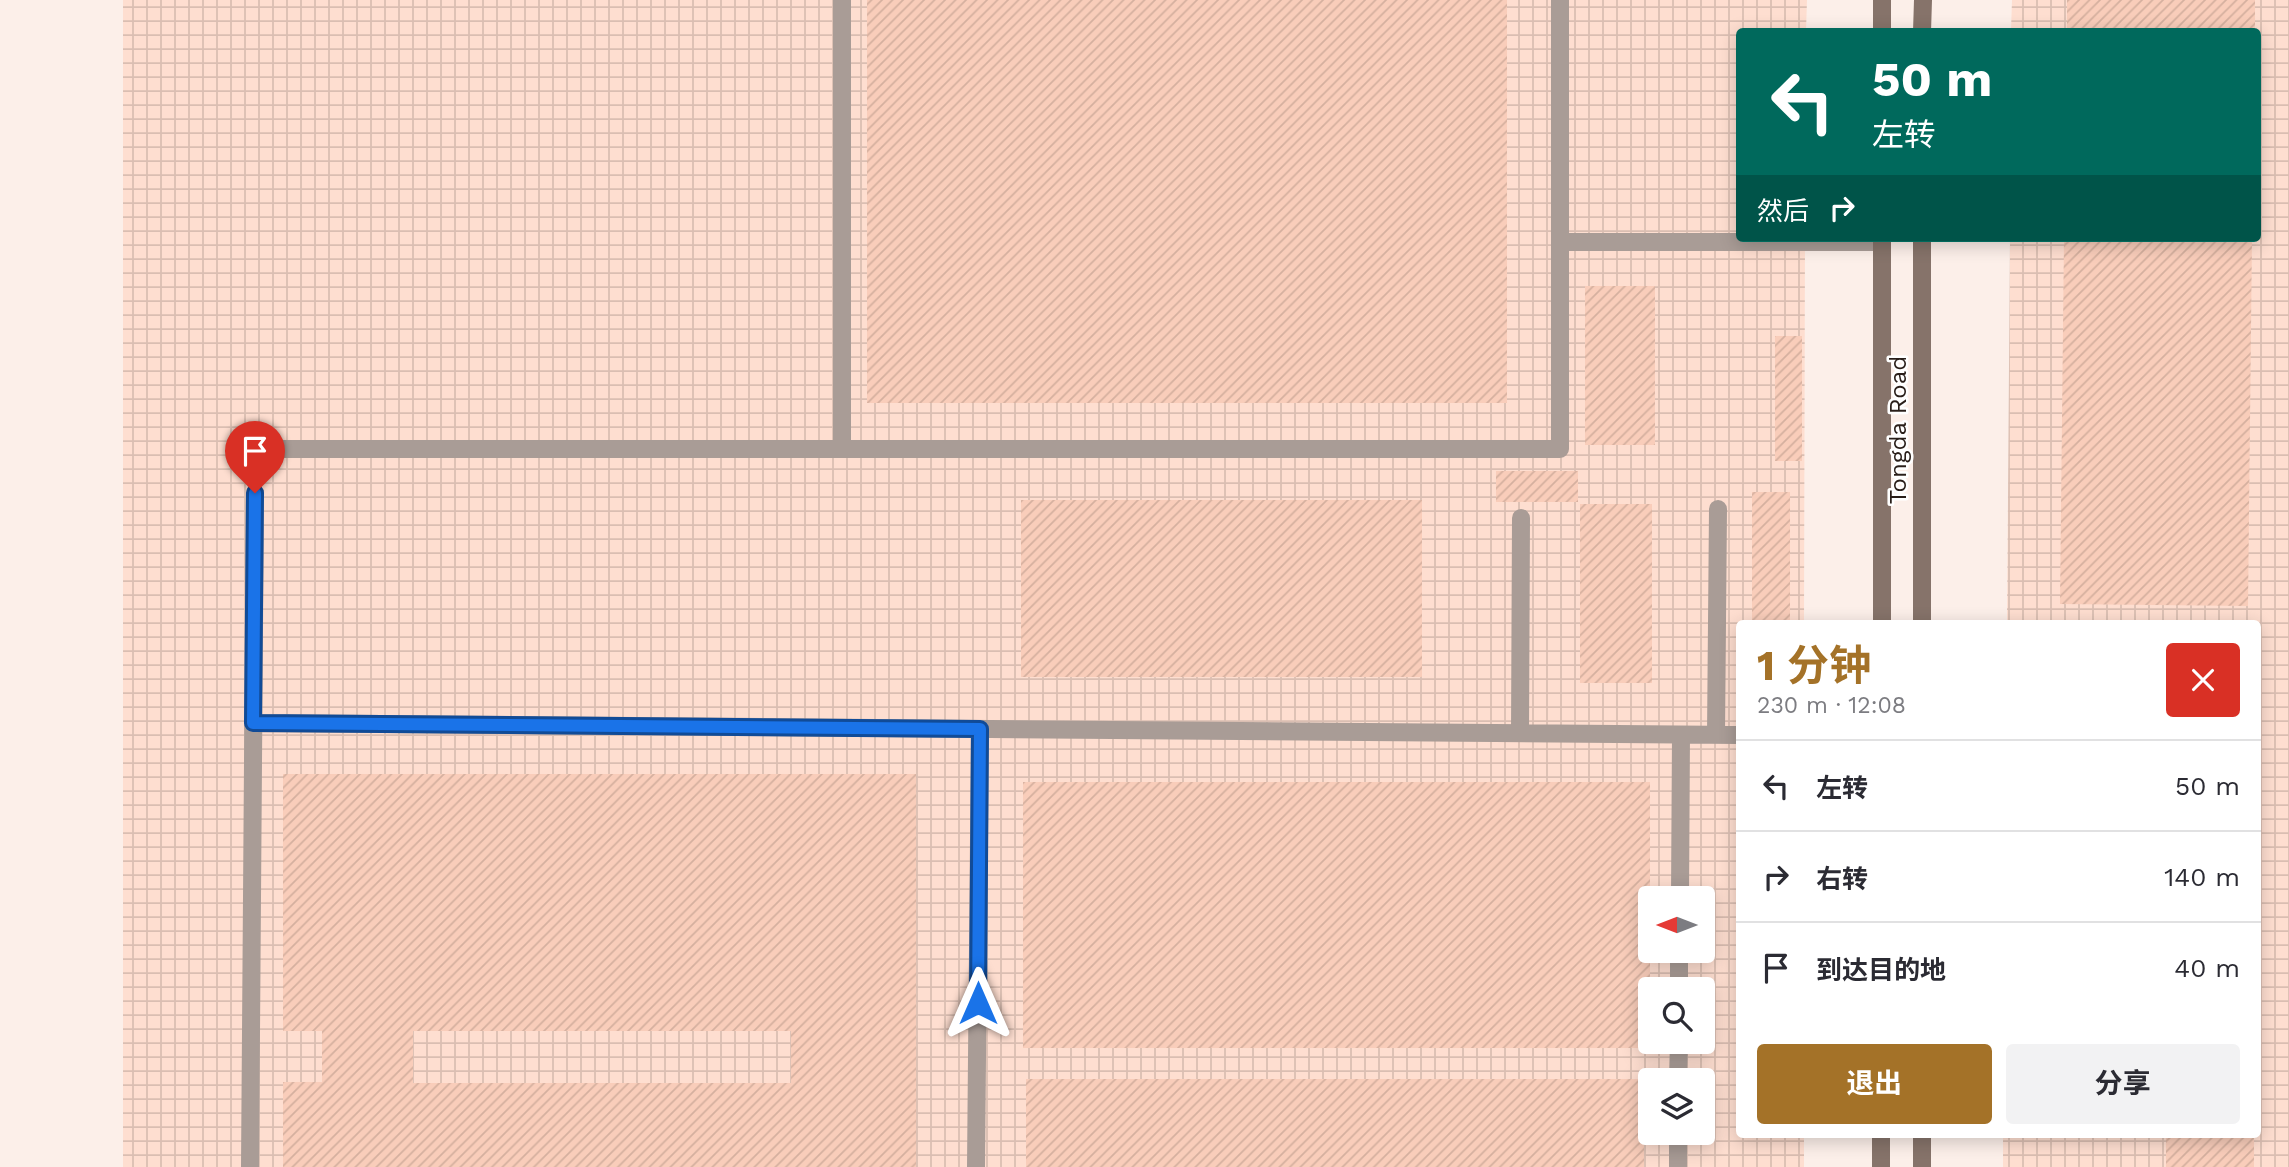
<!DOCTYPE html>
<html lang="zh">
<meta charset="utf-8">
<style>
body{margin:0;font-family:"Work Sans","Noto Sans SC",sans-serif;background:#f2f2f3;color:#2b2b33;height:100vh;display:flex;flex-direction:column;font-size:26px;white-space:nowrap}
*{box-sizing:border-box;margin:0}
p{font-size:23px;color:#7c7c81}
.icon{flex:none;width:38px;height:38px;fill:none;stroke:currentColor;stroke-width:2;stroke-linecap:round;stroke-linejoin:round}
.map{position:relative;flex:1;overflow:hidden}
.drawer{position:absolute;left:1736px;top:620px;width:525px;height:518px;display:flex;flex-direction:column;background:#fff;border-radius:7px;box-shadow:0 4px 18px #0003}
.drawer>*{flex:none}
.top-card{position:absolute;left:1736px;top:28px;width:525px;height:214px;border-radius:7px;box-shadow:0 4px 18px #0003;background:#00695c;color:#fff;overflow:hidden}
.needle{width:46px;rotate:270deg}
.tools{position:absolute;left:1638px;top:886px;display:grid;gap:14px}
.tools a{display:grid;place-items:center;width:77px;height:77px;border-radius:7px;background:#fff;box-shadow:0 4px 18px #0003;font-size:35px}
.pin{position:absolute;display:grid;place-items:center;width:60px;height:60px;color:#fff;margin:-72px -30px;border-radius:50% 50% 50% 0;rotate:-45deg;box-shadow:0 0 7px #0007}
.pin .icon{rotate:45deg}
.me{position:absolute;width:77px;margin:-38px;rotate:0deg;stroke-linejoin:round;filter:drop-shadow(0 0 5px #0008)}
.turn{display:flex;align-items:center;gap:24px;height:147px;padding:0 21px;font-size:32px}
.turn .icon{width:91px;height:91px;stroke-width:2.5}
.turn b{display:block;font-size:49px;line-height:60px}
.then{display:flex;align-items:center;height:66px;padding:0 21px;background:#0003;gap:14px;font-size:26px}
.round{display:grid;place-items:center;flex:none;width:74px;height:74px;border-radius:7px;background:#f2f2f3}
.headline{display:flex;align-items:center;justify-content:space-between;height:119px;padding:0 21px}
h1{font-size:42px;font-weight:700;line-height:52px;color:#a47228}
.cta{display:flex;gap:14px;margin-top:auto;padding:14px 21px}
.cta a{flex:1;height:80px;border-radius:7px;background:#a47228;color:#fff;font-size:28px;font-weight:700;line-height:80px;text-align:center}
.cta a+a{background:#f2f2f3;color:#2b2b33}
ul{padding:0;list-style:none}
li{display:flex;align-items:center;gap:21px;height:91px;padding:0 21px;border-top:2px solid #e1e1e2}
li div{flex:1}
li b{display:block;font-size:26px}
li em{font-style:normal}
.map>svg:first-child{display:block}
.industrial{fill:url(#industrial-grid);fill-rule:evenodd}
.building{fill:url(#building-hatch);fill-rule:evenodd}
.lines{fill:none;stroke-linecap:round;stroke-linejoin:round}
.lane{stroke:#a99c96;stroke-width:18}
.secondary{stroke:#86736a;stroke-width:18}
.route-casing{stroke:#114b97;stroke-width:18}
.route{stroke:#1a73e8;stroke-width:12}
.labels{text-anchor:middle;stroke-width:5;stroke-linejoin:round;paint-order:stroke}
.street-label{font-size:24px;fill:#291e19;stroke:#fff}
</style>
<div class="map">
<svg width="2289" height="1167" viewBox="0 0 2289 1167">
<defs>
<pattern id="industrial-grid" width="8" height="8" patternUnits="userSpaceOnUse" patternTransform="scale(1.75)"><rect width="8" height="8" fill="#feded0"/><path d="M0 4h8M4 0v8" fill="none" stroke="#dabeb2"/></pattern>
<pattern id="building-hatch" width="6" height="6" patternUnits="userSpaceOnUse" patternTransform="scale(1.75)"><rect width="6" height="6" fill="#f9cdba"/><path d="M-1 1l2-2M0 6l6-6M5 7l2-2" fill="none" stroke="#d5b09f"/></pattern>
</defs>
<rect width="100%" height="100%" fill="#fcefe9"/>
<path class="industrial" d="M123 0H1807L1806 31 1740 32V238H1805L1804 623H1740V1134H1804V1167H123ZM1650 898H1703V950H1650ZM1650 989H1703V1041H1650ZM1650 1080H1703V1132H1650Z
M2012 0H2289V1167H2003V1134H2258V623H2007L2010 238H2258V32L2011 31Z"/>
<path class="building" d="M867 0H1507V403H867Z
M2067 0H2255V32H2067Z
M2064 238H2252L2248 606 2060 604Z
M1585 286H1655V445H1585Z
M1775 336H1802V461H1775Z
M1496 471H1578V502H1496Z
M1752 492H1790V621H1752Z
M1021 500H1422V677H1021Z
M1580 504H1652V683H1580Z
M283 774H916V1167H283V1082H322V1031H283ZM413 1031H791V1083H413Z
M1023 782H1650V1048H1023Z
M1026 1079H1644V1167H1026Z
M2166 1134H2254V1167H2166Z"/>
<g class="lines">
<path class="lane" d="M842 0V449
M1560 242H1882
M256 449H1560V0
M253 723 1740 735
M1520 733 1521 518
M1716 735 1718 509
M1680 898 1681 735
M1679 989V950
M1678 1080 1679 1041
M250 1167 255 493
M976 1167 980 729
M1678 1167V1132"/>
<path class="secondary" d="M1882 32V0
M1922 32 1923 0
M1882 623V238
M1922 623V238
M1881 1167V1134
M1922 1167V1134"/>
</g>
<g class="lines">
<g class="route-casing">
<path id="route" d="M255 493 253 723 980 729 978 1003"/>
</g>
<use href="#route" class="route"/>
</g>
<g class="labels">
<g class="street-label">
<text transform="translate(1898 430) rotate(-90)" y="8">Tongda Road</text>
</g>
</g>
</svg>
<div class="tools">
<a><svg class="needle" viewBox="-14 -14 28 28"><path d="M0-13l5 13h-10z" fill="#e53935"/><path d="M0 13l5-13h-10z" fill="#7c7c81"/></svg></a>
<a><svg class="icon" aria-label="search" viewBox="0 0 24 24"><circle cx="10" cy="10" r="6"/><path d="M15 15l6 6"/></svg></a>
<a><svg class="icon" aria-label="layers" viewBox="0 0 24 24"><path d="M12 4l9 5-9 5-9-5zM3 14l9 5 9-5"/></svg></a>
</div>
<div class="pin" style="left:255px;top:493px;background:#d93025"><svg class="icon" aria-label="arrive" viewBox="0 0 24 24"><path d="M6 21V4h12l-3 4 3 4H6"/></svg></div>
<svg class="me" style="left:978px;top:1003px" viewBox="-20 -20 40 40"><path d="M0-17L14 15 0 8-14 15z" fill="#1a73e8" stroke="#fff" stroke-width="4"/></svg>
<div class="top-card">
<div class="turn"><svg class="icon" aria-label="left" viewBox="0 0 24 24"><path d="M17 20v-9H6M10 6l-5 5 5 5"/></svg><div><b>50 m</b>左转</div></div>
<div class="then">然后<svg class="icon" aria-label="right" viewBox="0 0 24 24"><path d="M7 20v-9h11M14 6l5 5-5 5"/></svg></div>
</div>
<section class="drawer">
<div class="headline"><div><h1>1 分钟</h1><p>230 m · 12:08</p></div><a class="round" style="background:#d93025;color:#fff"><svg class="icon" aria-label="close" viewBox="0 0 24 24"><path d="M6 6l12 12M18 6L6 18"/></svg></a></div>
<ul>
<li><svg class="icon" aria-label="left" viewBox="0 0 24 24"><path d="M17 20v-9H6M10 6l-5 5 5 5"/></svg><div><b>左转</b></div><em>50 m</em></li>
<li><svg class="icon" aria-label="right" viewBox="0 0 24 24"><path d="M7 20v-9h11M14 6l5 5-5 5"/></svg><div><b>右转</b></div><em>140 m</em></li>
<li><svg class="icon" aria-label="arrive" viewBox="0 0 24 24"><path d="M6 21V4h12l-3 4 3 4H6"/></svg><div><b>到达目的地</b></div><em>40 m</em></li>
</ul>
<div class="cta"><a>退出</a><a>分享</a></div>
</section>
</div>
